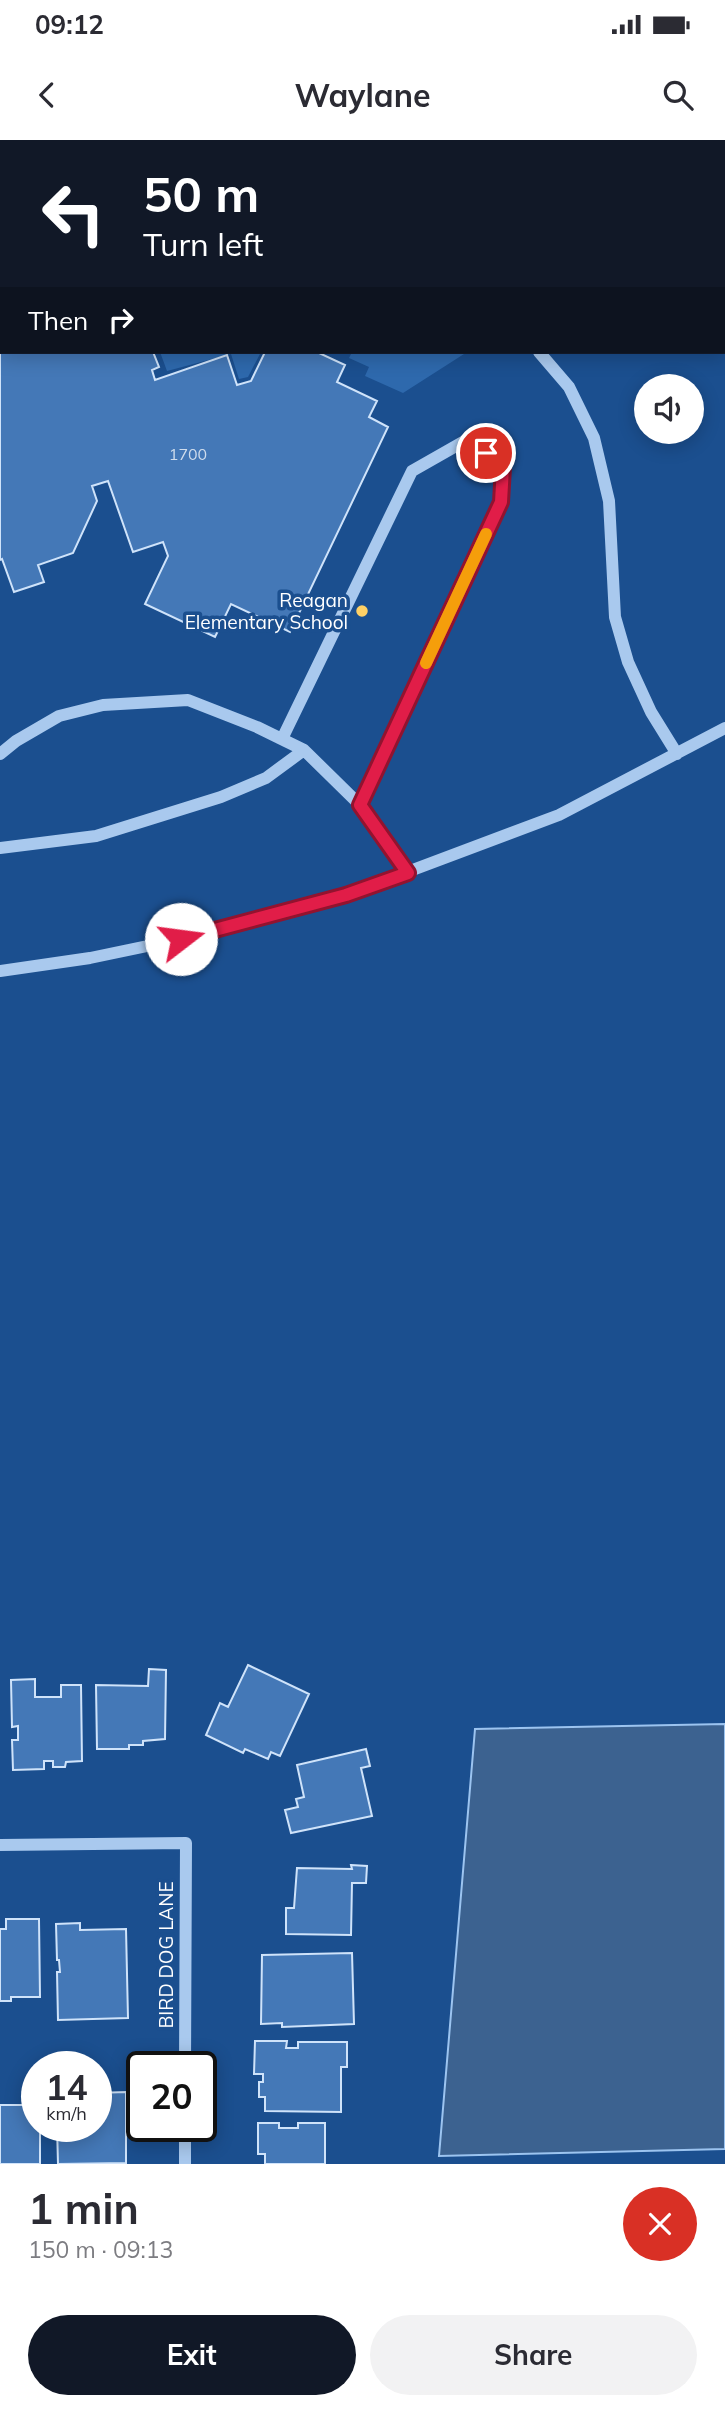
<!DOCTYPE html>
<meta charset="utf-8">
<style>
body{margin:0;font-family:Mulish,sans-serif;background:#f2f2f3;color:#2b2b33;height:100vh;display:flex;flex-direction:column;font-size:26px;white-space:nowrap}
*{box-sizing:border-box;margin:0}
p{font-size:23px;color:#7c7c81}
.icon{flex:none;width:38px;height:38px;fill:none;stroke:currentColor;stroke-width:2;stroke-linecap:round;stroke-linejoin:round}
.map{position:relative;height:2024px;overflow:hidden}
.panel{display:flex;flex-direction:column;background:#fff;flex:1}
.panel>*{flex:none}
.banner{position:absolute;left:0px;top:0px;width:726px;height:214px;box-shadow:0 4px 18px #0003;background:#111827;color:#fff;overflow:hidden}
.buttons{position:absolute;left:634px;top:234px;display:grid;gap:14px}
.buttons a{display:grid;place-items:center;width:70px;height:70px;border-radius:50%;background:#fff;box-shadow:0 4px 18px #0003;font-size:35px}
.speed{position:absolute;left:21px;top:1911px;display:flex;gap:14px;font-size:35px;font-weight:700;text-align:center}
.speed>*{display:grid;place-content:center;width:91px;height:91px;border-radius:50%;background:#fff;box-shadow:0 4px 18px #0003;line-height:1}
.speed small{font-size:18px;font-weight:400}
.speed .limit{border:4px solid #111;border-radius:10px;background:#fff;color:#111}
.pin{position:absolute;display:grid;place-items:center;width:60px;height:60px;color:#fff;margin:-30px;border:4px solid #fff;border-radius:50%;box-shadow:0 2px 7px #0007}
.me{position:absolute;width:77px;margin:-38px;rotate:75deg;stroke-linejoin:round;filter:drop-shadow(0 0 5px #0008)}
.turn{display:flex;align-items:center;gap:24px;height:147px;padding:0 28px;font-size:32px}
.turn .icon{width:91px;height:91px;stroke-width:2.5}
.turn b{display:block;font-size:49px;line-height:60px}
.then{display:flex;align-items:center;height:66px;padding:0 28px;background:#0003;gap:14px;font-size:26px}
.round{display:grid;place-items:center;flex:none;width:74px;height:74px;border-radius:37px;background:#f2f2f3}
.headline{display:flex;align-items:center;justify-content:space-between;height:119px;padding:0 28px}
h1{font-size:42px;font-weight:700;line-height:52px}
.action{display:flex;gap:14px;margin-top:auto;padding:14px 28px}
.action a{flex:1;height:80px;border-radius:42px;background:#111827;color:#fff;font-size:28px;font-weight:700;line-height:80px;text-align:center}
.action a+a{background:#f2f2f3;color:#2b2b33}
.status{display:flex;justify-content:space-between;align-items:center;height:49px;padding:0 35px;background:#fff;direction:ltr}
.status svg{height:19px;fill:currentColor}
header{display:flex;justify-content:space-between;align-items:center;height:91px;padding:0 28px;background:#fff;font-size:32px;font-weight:700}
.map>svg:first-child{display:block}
.green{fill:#2e69ad}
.water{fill:#3c6290;stroke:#9cc4f0;stroke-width:2}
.building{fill:#4478b7;stroke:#cfe3fa;stroke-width:2}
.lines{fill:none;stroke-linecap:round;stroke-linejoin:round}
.minor{stroke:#a9c9ee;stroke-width:12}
.route-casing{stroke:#92132f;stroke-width:18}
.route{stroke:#e11d48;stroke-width:12}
.slow{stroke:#f59e0b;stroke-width:12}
.poi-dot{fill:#ffd166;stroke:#1b4f8f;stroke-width:2.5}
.labels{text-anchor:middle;stroke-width:7;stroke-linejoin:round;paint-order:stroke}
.number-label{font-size:16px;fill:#d0dded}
.poi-label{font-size:19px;fill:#fff;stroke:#1b4f8f;text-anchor:end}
.street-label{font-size:19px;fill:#fff;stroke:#1b4f8f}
</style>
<div class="status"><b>09:12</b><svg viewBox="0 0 49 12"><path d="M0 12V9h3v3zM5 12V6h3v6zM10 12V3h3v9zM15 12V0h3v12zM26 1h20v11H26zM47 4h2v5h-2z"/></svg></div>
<header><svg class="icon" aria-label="back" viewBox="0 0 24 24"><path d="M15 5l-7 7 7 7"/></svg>Waylane<svg class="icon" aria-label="search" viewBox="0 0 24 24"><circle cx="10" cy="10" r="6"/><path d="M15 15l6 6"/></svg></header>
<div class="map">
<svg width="725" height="2024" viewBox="0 0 725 2024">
<rect width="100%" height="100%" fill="#1b4f8f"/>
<path class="green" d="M0 0H103L2 2V35H0Z
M160 212H261L248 237 239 239 231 214 167 231Z
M352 212H462L464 214 403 253 365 236 369 227 349 218Z"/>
<path class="water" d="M725 1584V2009L439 2016 475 1589Z"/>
<path class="building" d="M2 115V212H153L159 227 152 230 155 240 227 215 237 245 251 241 265 212H317L345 225 337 242 377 261 369 277 388 287 290 492 231 464 215 497 145 464 168 416 163 402 133 412 108 341 92 346 97 361 73 413 38 425 44 442 14 452 2 419 0 420V116Z
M248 1525 309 1554 280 1616 271 1612 268 1619 245 1609 243 1613 206 1595 220 1563 228 1567Z
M149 1529 166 1530 165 1599 143 1601V1605H129V1609H97L96 1545 148 1546Z
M35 1539V1557H61V1545H81L82 1621 66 1622 65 1627H53V1621H44V1629L13 1630 12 1600H18V1586L12 1587 11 1540Z
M366 1609 370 1626 361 1628 372 1676 291 1693 285 1670 298 1667 296 1659 304 1657 297 1625Z
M351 1725 367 1726 366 1743H352L351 1795 286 1794V1768H294L297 1728 352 1729Z
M6 1779H39L40 1857H11V1861H0V1789H6Z
M80 1783V1790L126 1789 128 1878 58 1880 57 1832H60L59 1820H57L56 1784Z
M352 1813 354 1884 282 1887V1883L261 1884 262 1815Z
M255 1901H287L286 1908H298V1902H347V1927H341V1972L265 1971V1957H259V1942H263V1934H254Z
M126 1952V2023L58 2024 57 1986H96V1953Z
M0 1965H37V1986H40V2024H0Z
M258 1983H279V1988H298V1983H325V2024H265V2014H258Z"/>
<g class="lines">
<path class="minor" d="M286 0 289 2
M161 2 166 0
M0 59 2 58
M539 212 569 247 594 298 609 361 615 477 628 522 651 572 677 614
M282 599 412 331 470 298 503 327 501 362 360 665
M0 614 16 601 59 576 103 565 188 560 257 587 304 610 360 665 408 732
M0 708 96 696 221 657 266 638 304 610
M0 831 90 818 181 799 346 755 559 675 725 588
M0 1705 186 1703 185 1927
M185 2024V1986"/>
</g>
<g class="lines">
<g class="route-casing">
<path id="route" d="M181 799 346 755 408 733 360 665 501 362 503 327 486 313"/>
</g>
<use href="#route" class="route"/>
<path class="slow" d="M426 523 486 394"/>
</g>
<circle class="poi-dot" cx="362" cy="471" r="7"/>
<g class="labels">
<g class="number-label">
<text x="188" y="320">1700</text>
</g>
<g class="poi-label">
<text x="348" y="467">Reagan<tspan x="348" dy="22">Elementary School</tspan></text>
</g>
<g class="street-label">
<text transform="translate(166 1815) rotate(-90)" y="7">BIRD DOG LANE</text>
</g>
</g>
</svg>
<div class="buttons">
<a><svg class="icon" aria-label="sound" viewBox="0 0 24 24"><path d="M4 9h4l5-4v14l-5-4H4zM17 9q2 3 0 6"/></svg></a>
</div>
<div class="speed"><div>14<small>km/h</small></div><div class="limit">20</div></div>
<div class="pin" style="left:486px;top:313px;background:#d93025"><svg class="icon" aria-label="arrive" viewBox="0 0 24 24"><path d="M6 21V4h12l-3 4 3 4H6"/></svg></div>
<svg class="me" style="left:181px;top:799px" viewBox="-20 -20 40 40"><circle r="19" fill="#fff"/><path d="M0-13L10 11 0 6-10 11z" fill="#e11d48"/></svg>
<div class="banner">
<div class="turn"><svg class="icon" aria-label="left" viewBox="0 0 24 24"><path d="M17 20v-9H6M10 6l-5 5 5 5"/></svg><div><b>50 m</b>Turn left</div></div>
<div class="then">Then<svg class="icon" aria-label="right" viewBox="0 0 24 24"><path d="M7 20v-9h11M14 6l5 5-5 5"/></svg></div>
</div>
</div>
<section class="panel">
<div class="headline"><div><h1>1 min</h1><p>150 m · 09:13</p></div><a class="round" style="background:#d93025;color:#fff"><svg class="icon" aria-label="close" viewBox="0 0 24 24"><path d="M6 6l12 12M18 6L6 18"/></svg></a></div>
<div class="action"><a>Exit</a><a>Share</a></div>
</section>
